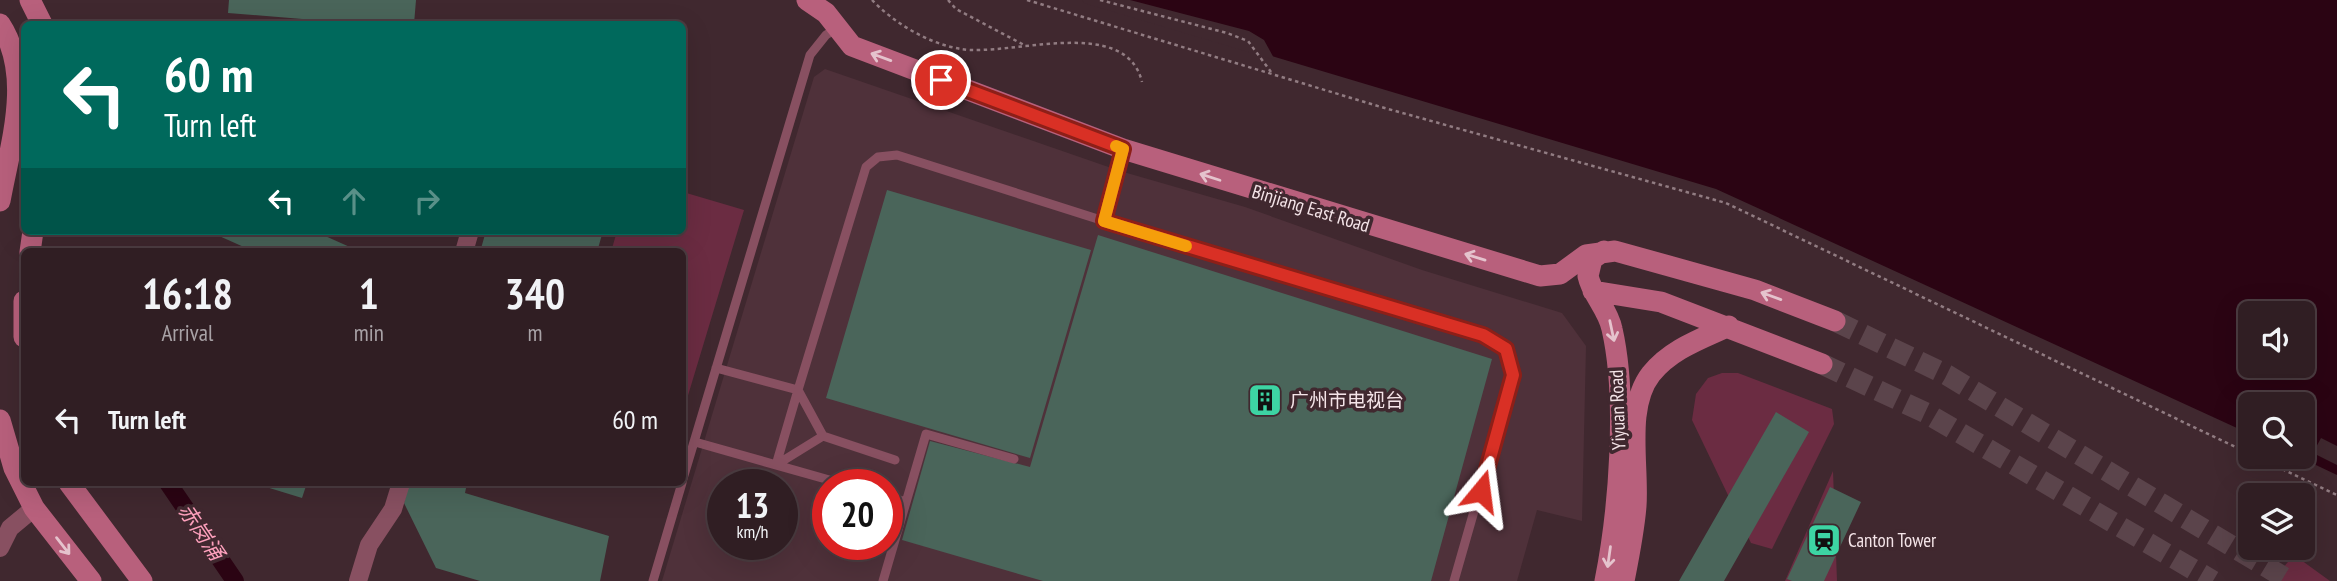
<!DOCTYPE html>
<meta charset="utf-8">
<style>
body{margin:0;font-family:"PT Sans Narrow","Noto Sans SC",sans-serif;background:#3c2b30;color:#f1f3f6;height:100vh;display:flex;flex-direction:column;font-size:26px;white-space:nowrap}
*{box-sizing:border-box;margin:0}
p{font-size:23px;color:#a8a2a6}
.icon{flex:none;width:38px;height:38px;fill:none;stroke:currentColor;stroke-width:2;stroke-linecap:round;stroke-linejoin:round}
.map{position:relative;flex:1;overflow:hidden}
.panel{position:absolute;left:21px;top:248px;width:665px;height:238px;display:flex;flex-direction:column;background:#301e23;border-radius:10px;box-shadow:0 7px 28px #0002,0 0 0 2px #4b3c41}
.panel>*{flex:none}
.top-card{position:absolute;left:21px;top:21px;width:665px;height:214px;border-radius:10px;box-shadow:0 7px 28px #0002,0 0 0 2px #4b3c41;background:#00695c;color:#fff;overflow:hidden}
.buttons{position:absolute;left:2238px;top:301px;display:grid;gap:14px}
.buttons a{display:grid;place-items:center;width:77px;height:77px;border-radius:10px;background:#301e23;box-shadow:0 7px 28px #0002,0 0 0 2px #4b3c41;font-size:35px}
.speed{position:absolute;left:707px;top:469px;display:flex;gap:14px;font-size:35px;font-weight:700;text-align:center}
.speed>*{display:grid;place-content:center;width:91px;height:91px;border-radius:50%;background:#301e23;box-shadow:0 7px 28px #0002,0 0 0 2px #4b3c41;line-height:1}
.speed small{font-size:18px;font-weight:400}
.speed .limit{border:10px solid #d22;background:#fff;color:#111}
.pin{position:absolute;display:grid;place-items:center;width:60px;height:60px;color:#fff;margin:-30px;border:4px solid #fff;border-radius:50%;box-shadow:0 2px 7px #0007}
.me{position:absolute;width:77px;margin:-38px;rotate:16deg;stroke-linejoin:round;filter:drop-shadow(0 0 5px #0008)}
.turn{display:flex;align-items:center;gap:24px;height:147px;padding:0 28px;font-size:32px}
.turn .icon{width:91px;height:91px;stroke-width:2.5}
.turn b{display:block;font-size:49px;line-height:60px}
.lanes{display:flex;align-items:center;height:66px;padding:0 28px;background:#0003;justify-content:center;gap:35px;direction:ltr}
.lanes .off{opacity:.35}
.eta{display:flex;justify-content:space-evenly;align-items:center;height:119px;text-align:center}
.eta b{font-size:42px;font-weight:600;line-height:49px}
ul{padding:0;list-style:none}
li{display:flex;align-items:center;gap:21px;height:105px;padding:0 28px}
li div{flex:1}
li b{display:block;font-size:26px}
li em{font-style:normal}
.map>svg:first-child{display:block}
.built{fill:#4f313a;fill-rule:evenodd}
.green{fill:#6b2c42}
.water{fill:#2b0413;fill-rule:evenodd}
.pier{fill:#40282f}
.lines{fill:none;stroke-linecap:round;stroke-linejoin:round}
.canal{stroke:#2b0413;stroke-width:18}
.building{fill:#4a655a}
.secondary-tunnel{stroke:#5b444b;stroke-width:21;stroke-dasharray:21 10;stroke-linecap:butt}
.path{stroke:#917c82;stroke-width:2.5;stroke-dasharray:3.5 3.5;stroke-linecap:butt}
.lane{stroke:#885061;stroke-width:9}
.street{stroke:#885061;stroke-width:18}
.secondary{stroke:#b8607c;stroke-width:21}
.oneway{stroke:#e5c3cd}
.route-casing{stroke:#8d1f18;stroke-width:18}
.route{stroke:#d93025;stroke-width:12}
.slow{stroke:#f59e0b;stroke-width:12}
.labels{text-anchor:middle;stroke-width:7;stroke-linejoin:round;paint-order:stroke}
.street-label{font-size:19px;fill:#f4e4e8;stroke:#40282f}
.poi-label{font-size:19px;fill:#f4e4e8;stroke:#40282f;text-anchor:start}
.water-label{font-size:21px;font-style:italic;fill:#fda0bc;stroke:#40282f}
</style>
<div class="map">
<svg width="2337" height="581" viewBox="0 0 2337 581">
<rect width="100%" height="100%" fill="#40282f"/>
<path class="built" d="M825 69 1120 171 1245 207 1422 270 1562 313 1586 346 1582 521 1537 510 1517 581H662L814 77ZM723 485H782V544H723ZM828 485H887V544H828Z"/>
<path class="green" d="M683 192 744 210 683 412 682 252H611L617 231H682Z
M1722 373H1738L1832 409 1834 424 1772 549 1751 543 1692 420 1696 394 1708 378Z
M1833 471 1837 581H1785Z
M2291 558 2301 560 2330 581H2273Z"/>
<path class="water" d="M1085 0H2337V475L2299 457H2303V404H2250V434L1716 189ZM2250 313H2303V366H2250Z"/>
<path class="pier" d="M1082 0H1130L1249 31 1264 40 1275 60 1084 3Z
M2321 438 2337 446V465L2313 453Z"/>
<g class="lines">
<path class="canal" d="M168 483 235 581"/>
</g>
<path class="building" d="M229 0H416L414 24H363L228 13Z
M887 190 1091 250 1030 458 826 398Z
M208 231H314L361 252H255Z
M486 231 536 234 537 231H603L597 252H563L548 248 547 252H480Z
M1098 235 1492 359 1431 581H1043L902 540 930 441 1030 467Z
M1776 412 1809 432 1724 581H1679Z
M253 483H307L302 498Z
M409 483H467L465 493 609 536 600 581H480L436 568 404 503Z
M1830 487 1861 502 1824 581H1792L1787 579Z"/>
<g class="lines">
<path class="secondary-tunnel" d="M1835 321 1947 375 2290 581
M1822 364 1926 413 2213 581"/>
<path class="path" d="M872 0C894 23 929 44 961 49 1009 57 1126 14 1142 82
M948 0 956 9 1026 46
M1027 0 1381 107 1726 203 2250 454
M1100 0 1227 33 1248 41 1271 72
M2257 457 2337 495"/>
<path class="lane" d="M1123 149 1104 221 1483 335 1505 349 1513 375 1454 581
M716 368 798 390 776 465
M823 436 895 460
M695 442 847 485
M776 465 823 436 798 390 866 167 878 157 897 155 1104 221
M682 482 810 55 826 35 837 28
M887 496 906 502
M653 581 682 483
M883 581 926 434 1014 459"/>
<path class="street" d="M464 252 470 231
M0 548 10 528 34 508
M358 581 369 545 393 509 401 483"/>
<path class="secondary" d="M30 0 42 24
M807 0 826 13 852 46 1123 149 1540 276 1560 274 1586 255 1615 251 1755 290 1835 321
M0 24C34 76 10 145 0 201
M1604 251 1592 259 1588 276C1592 295 1608 309 1612 329 1628 399 1619 511 1605 581
M30 252 33 231
M1593 291 1661 302 1822 364
M24 301V337
M0 420 14 468 34 508 91 581
M69 483 142 581
M1624 581C1629 556 1634 531 1636 506 1639 466 1625 407 1651 374 1671 349 1701 339 1729 326"/>
</g>
<defs><path id="oneway-shaft" d="M-6 0H5M1.5-3L5.5 0L1.5 3" fill="none" stroke-width="1.6" stroke-linecap="round" stroke-linejoin="round" transform="scale(1.75)"/></defs>
<g class="oneway">
<use href="#oneway-shaft" transform="translate(881 57) rotate(-160)"/>
<use href="#oneway-shaft" transform="translate(1210 177) rotate(-162)"/>
<use href="#oneway-shaft" transform="translate(1475 257) rotate(-163)"/>
<use href="#oneway-shaft" transform="translate(1771 296) rotate(-160)"/>
<use href="#oneway-shaft" transform="translate(1612 331) rotate(78)"/>
<use href="#oneway-shaft" transform="translate(63 546) rotate(52)"/>
<use href="#oneway-shaft" transform="translate(1609 557) rotate(98)"/>
</g>
<g class="lines">
<g class="route-casing">
<path id="route" d="M941 80 1123 149 1104 221 1483 335 1506 349 1513 375 1481 491"/>
</g>
<use href="#route" class="route"/>
<path class="slow" d="M1116 146 1123 149 1104 221 1186 246"/>
</g>
<defs>
<g id="building-square" transform="scale(1.75)"><rect x="-9" y="-9" width="18" height="18" rx="4" fill="#3dd4a3" stroke="#40282f"/><path d="M-4-6H4V6H1V3H-1V6H-4ZM-2.5-4.3h1.7v1.8h-1.7ZM.8-4.3h1.7v1.8H.8ZM-2.5-1h1.7V.8h-1.7ZM.8-1h1.7V.8H.8Z" fill="#111"/></g>
<g id="station-square" transform="scale(1.75)"><rect x="-9" y="-9" width="18" height="18" rx="4" fill="#3dd4a3" stroke="#40282f"/><path d="M-3-6H3Q5-6 5-4V2Q5 4 3 4L4.5 6H3L1.5 4h-3L-3 6H-4.5L-3 4Q-5 4-5 2V-4Q-5-6-3-6ZM-3.5-4v3h7v-3ZM-3.5 1v1.5H-2V1ZM2 1v1.5H3.5V1Z" fill="#111"/></g>
</defs>
<g fill-rule="evenodd">
<use href="#building-square" x="1265" y="400"/>
<use href="#station-square" x="1824" y="540"/>
</g>
<g class="labels">
<g class="street-label">
<text transform="translate(1311 208) rotate(17)" y="7">Binjiang East Road</text>
<text transform="translate(1617 410) rotate(-92)" y="7">Yiyuan Road</text>
</g>
<g class="poi-label">
<text x="1290" y="407">广州市电视台</text>
<text x="1848" y="547">Canton Tower</text>
</g>
<g class="water-label">
<text transform="translate(201 532) rotate(56)" y="7">赤岗涌</text>
</g>
</g>
</svg>
<div class="buttons">
<a><svg class="icon" aria-label="sound" viewBox="0 0 24 24"><path d="M4 9h4l5-4v14l-5-4H4zM17 9q2 3 0 6"/></svg></a>
<a><svg class="icon" aria-label="search" viewBox="0 0 24 24"><circle cx="10" cy="10" r="6"/><path d="M15 15l6 6"/></svg></a>
<a><svg class="icon" aria-label="layers" viewBox="0 0 24 24"><path d="M12 4l9 5-9 5-9-5zM3 14l9 5 9-5"/></svg></a>
</div>
<div class="speed"><div>13<small>km/h</small></div><div class="limit">20</div></div>
<div class="pin" style="left:941px;top:80px;background:#d93025"><svg class="icon" aria-label="arrive" viewBox="0 0 24 24"><path d="M6 21V4h12l-3 4 3 4H6"/></svg></div>
<svg class="me" style="left:1481px;top:491px" viewBox="-20 -20 40 40"><path d="M0-17L14 15 0 8-14 15z" fill="#d93025" stroke="#fff" stroke-width="4"/></svg>
<div class="top-card">
<div class="turn"><svg class="icon" aria-label="left" viewBox="0 0 24 24"><path d="M17 20v-9H6M10 6l-5 5 5 5"/></svg><div><b>60 m</b>Turn left</div></div>
<div class="lanes"><svg class="icon" aria-label="left" viewBox="0 0 24 24"><path d="M17 20v-9H6M10 6l-5 5 5 5"/></svg><svg class="icon off" aria-label="ahead" viewBox="0 0 24 24"><path d="M12 20V5M6 11l6-6 6 6"/></svg><svg class="icon off" aria-label="right" viewBox="0 0 24 24"><path d="M7 20v-9h11M14 6l5 5-5 5"/></svg></div>
</div>
<section class="panel">
<div class="eta">
<div><b>16:18</b><p>Arrival</p></div>
<div><b>1</b><p>min</p></div>
<div><b>340</b><p>m</p></div>
</div>
<ul>
<li><svg class="icon" aria-label="left" viewBox="0 0 24 24"><path d="M17 20v-9H6M10 6l-5 5 5 5"/></svg><div><b>Turn left</b></div><em>60 m</em></li>
</ul>
</section>
</div>
